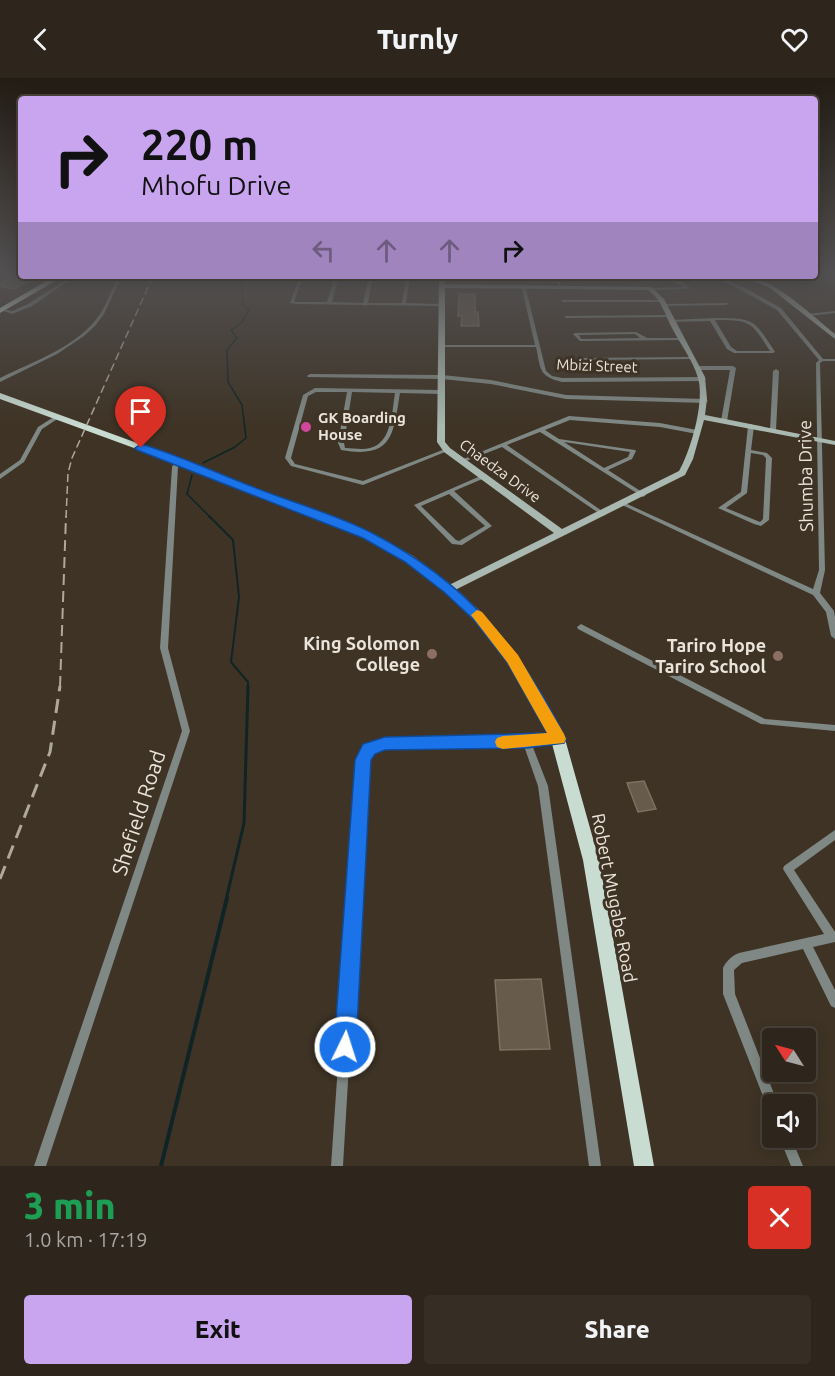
<!DOCTYPE html>
<meta charset="utf-8">
<style>
body{margin:0;font-family:Ubuntu,sans-serif;background:#362e25;color:#f1f3f6;height:100vh;display:flex;flex-direction:column;font-size:22px;white-space:nowrap}
*{box-sizing:border-box;margin:0}
p{font-size:20px;color:#a7a5a3}
.icon{flex:none;width:33px;height:33px;fill:none;stroke:currentColor;stroke-width:2;stroke-linecap:round;stroke-linejoin:round}
.map{position:relative;height:1088px;overflow:hidden}
.drawer{display:flex;flex-direction:column;background:#2e261c;flex:1}
.drawer>*{flex:none}
.guide{position:absolute;left:18px;top:18px;width:800px;height:183px;border-radius:6px;box-shadow:0 3px 15px #0003,0 0 0 2px #49433b;background:#c8a5ee;color:#111;overflow:hidden}
.needle{width:39px;rotate:306deg}
.buttons{position:absolute;left:762px;top:950px;display:grid;gap:12px}
.buttons a{display:grid;place-items:center;width:54px;height:54px;border-radius:6px;background:#2e261c;box-shadow:0 3px 15px #0003,0 0 0 2px #49433b;font-size:30px}
.pin{position:absolute;display:grid;place-items:center;width:51px;height:51px;color:#fff;margin:-62px -26px;border-radius:50% 50% 50% 0;rotate:-45deg;box-shadow:0 0 6px #0007}
.pin .icon{rotate:45deg}
.me{position:absolute;width:66px;margin:-33px;rotate:4deg;stroke-linejoin:round;filter:drop-shadow(0 0 4px #0008)}
.turn{display:flex;align-items:center;gap:21px;height:126px;padding:0 24px;font-size:27px}
.turn .icon{width:78px;height:78px;stroke-width:2.5}
.turn b{display:block;font-size:42px;line-height:51px}
.lanes{display:flex;align-items:center;height:57px;padding:0 24px;background:#0003;justify-content:center;gap:30px;direction:ltr}
.lanes .off{opacity:.35}
.round{display:grid;place-items:center;flex:none;width:63px;height:63px;border-radius:6px;background:#362e25}
.head{display:flex;align-items:center;justify-content:space-between;height:102px;padding:0 24px}
h1{font-size:36px;font-weight:800;line-height:45px;color:#1e9e55}
.button{display:flex;gap:12px;margin-top:auto;padding:12px 24px}
.button a{flex:1;height:69px;border-radius:6px;background:#c8a5ee;color:#111;font-size:24px;font-weight:800;line-height:69px;text-align:center}
.button a+a{background:#362e25;color:#f1f3f6}
header{display:flex;justify-content:space-between;align-items:center;height:78px;padding:0 24px;background:#2e261c;font-size:27px;font-weight:800}
.map>svg:first-child{display:block}
.lines{fill:none;stroke-linecap:round;stroke-linejoin:round}
.stream-far3{stroke:#102425;stroke-width:1.5}
.stream-far2{stroke:#102425;stroke-width:2}
.stream-far1{stroke:#102425;stroke-width:3}
.stream{stroke:#102425;stroke-width:4}
.building{fill:#675b4c;stroke:#7d7161;stroke-width:1.5}
.street{fill:#7f8884;fill-rule:evenodd}
.secondary{fill:#a9b8b0;fill-rule:evenodd}
.primary{fill:#c9dcd2;fill-rule:evenodd}
.highway{fill:#e6fdf1;fill-rule:evenodd}
.rail-far2{stroke:#b0a89d;stroke-width:1.5;stroke-dasharray:8 4;stroke-linecap:butt}
.rail-far1{stroke:#b0a89d;stroke-width:2;stroke-dasharray:11 6;stroke-linecap:butt}
.rail{stroke:#b0a89d;stroke-width:3;stroke-dasharray:14 8;stroke-linecap:butt}
.route{fill:#1a73e8;stroke:#114b97;stroke-width:1.5}
.slow{fill:#f59e0b}
.hotel-dot{fill:#d1479c;stroke:#3e3325;stroke-width:2}
.education-dot{fill:#8d6e63;stroke:#3e3325;stroke-width:2}
.labels{text-anchor:middle;stroke-width:6;stroke-linejoin:round;paint-order:stroke}
.far-street-label{font-size:15px;fill:#ebe4db;stroke:#3e3325}
.far-poi-label{font-size:15px;font-weight:bold;fill:#ebe4db;stroke:#3e3325;text-anchor:start}
.street-label{font-size:18px;fill:#ebe4db;stroke:#3e3325}
.poi-label{font-size:18px;font-weight:bold;fill:#ebe4db;stroke:#3e3325;text-anchor:end}
.near-street-label{font-size:21px;fill:#ebe4db;stroke:#3e3325}
</style>
<header><svg class="icon" aria-label="back" viewBox="0 0 24 24"><path d="M15 5l-7 7 7 7"/></svg>Turnly<svg class="icon" aria-label="heart" viewBox="0 0 24 24"><path d="M12 20l-8-8c-3-5 5-10 8-4 3-6 11-1 8 4z"/></svg></header>
<div class="map">
<svg width="835" height="1088" viewBox="0 0 835 1088">
<rect width="100%" height="100%" fill="#3e3325"/>
<g class="lines">
<path class="stream-far3" d="M203 385 235 369 246 360 242 327 228 304 227 272 237 260 231 252 242 244 249 232 243 227 242 210 238 198
M192 397 187 416 211 440"/>
<path class="stream-far2" d="M209 438 233 462 239 519 231 584 248 604V609"/>
<path class="stream-far1" d="M226 822 244 745 248 608"/>
<path class="stream" d="M161 1088 227 820"/>
</g>
<path class="building" d="M17 197 36 200 14 211 0 208V205Z
M459 216H475V234H478L479 248H461L462 238H458Z
M644 703 656 731 638 734 627 705Z
M541 901 550 971 500 972 495 902Z"/>
<g class="lines">
<path class="street" d="M71 198H76L32 228 12 236 1 232 3 231 12 233 28 226Z
M118 198H122L104 236 95 248 84 258 57 276 0 304V300C34 283 78 269 100 236 108 224 112 210 118 198Z
M300 198H304L294 223 296 224H327L335 198H339L332 224 363 225 369 198H373L368 225H402L406 198H410L406 225 441 226 443 227 441 228 367 227 365 228 363 227 296 226 290 225Z
M554 198H558L561 208H559Z
M663 198C672 198 684 203 690 210L688 211 651 212V211L653 210 684 209Z
M712 198H717L745 210 781 230 823 281H835V283H823L820 285 825 492 820 515 834 533 835 539V561L831 558 826 534 813 517 620 426 621 425H625L813 511 819 492 816 285 819 282 777 232 741 212Z
M523 206 525 207 546 293 552 298 562 300 703 299 706 301 703 303 562 304C538 298 541 291 536 269H439V268L441 267H535L521 207Z
M564 222H660L662 223 660 224H562V222Z
M728 225V226L726 227 663 228 661 227 663 226Z
M835 233V235L808 238 806 237 808 236Z
M668 237 670 238V239L566 240 564 239 566 238Z
M714 240C754 240 754 241 775 274L773 275H734L727 271 710 243 671 244 669 243 671 242ZM715 242C750 242 751 243 770 273H737L731 269Z
M636 254 647 260H681L683 261 681 262 580 263 573 256 575 255ZM635 256 640 260 581 261 579 257Z
M694 279V280L692 281 582 282 580 281 582 280Z
M733 288 736 290 727 343 724 345 721 343 730 292H698L695 290 698 288Z
M776 291 779 293 776 352 773 354 770 352 773 293Z
M310 296 442 297 491 302 566 317 705 321 708 323 705 325 566 321 491 306 442 301 308 299 307 298Z
M315 310 441 312 444 314 441 316 400 315C393 357 393 381 341 372L338 365 347 314H316L308 318 291 380 295 386 363 403 445 371 447 370 450 372 363 407 291 388 285 380 303 317ZM352 314 395 315C392 333 392 365 370 370 362 372 353 370 345 370L344 365Z
M57 337 59 338V340L42 351 24 384 0 401V396L20 382 38 349Z
M569 338 660 345 697 352 700 354 697 356 660 349 570 342 545 352 559 361 635 372 636 373 632 381 608 392 645 416 646 417 643 419 540 354 507 367 605 435 606 436 605 437 603 438 502 369 466 383H462L461 382ZM564 364 630 374 628 379 604 390Z
M751 346 754 348 751 372 767 375 772 380 769 442 761 448 754 446 718 430 741 414 748 348ZM751 375 763 377 766 380 763 441 760 444 726 430 747 415Z
M178 381 181 383 178 389 168 570 190 653 46 1088H34L182 653 160 570 172 389 176 382Z
M485 396 487 397V399L454 413 492 448 462 467 452 466 414 427ZM449 416 485 448 459 463 456 462 421 428Z
M581 546 765 641 835 647V653L761 646 578 551 577 549Z
M558 657 561 658 562 661 561 664 532 667 548 708 601 1088H589L538 708 524 668 385 669 372 674 367 682 343 1088H331L359 682 366 668 385 661 527 660Z
M835 752V762L794 792 835 854V864L813 869 835 912V930L831 928 803 871 742 885 734 892 735 916 778 1026H772V1033L768 1031 723 916V890C725 884 733 877 739 875L824 856 783 791 784 788Z
M779 1059H791L803 1088H791Z"/>
<path class="secondary" d="M439 198H445V206L651 209 664 221 705 299 707 321 705 337 835 363V367L704 342 693 381 685 397 453 513H445L444 511 445 509 554 455 444 374 437 364ZM445 210 648 212C661 220 665 237 672 250 680 266 693 282 698 300 705 323 691 372 679 393L562 451 450 370 445 364Z
M741 198C772 198 811 237 835 256V261L770 210Z"/>
<path class="primary" d="M0 315 181 381 372 455 413 478 453 508 482 535 517 578 565 661 599 782 654 1088H634L583 782 551 662 509 584 474 541 445 514 405 484 364 459 175 385 0 321Z"/>
<path class="highway" d="M55 198H64L0 235V230Z"/>
<path class="rail-far2" d="M66 440 68 395 72 380 153 198"/>
<path class="rail-far1" d="M60 609 66 438"/>
<path class="rail" d="M0 801 50 674 60 608"/>
</g>
<linearGradient id="sky" x2="0" y2="1"><stop stop-color="#221c14"/><stop offset="0.56" stop-color="#525051"/><stop offset="1" stop-color="#525051" stop-opacity="0"/></linearGradient>
<rect width="835" height="349" fill="url(#sky)"/>
<path class="route" d="M141 366C182 378 223 398 264 413 300 427 340 438 374 456 466 504 520 569 566 661L564 665 527 670 385 672 375 676 371 682 356 969 352 976 345 979 338 976 334 969 355 682 363 666 385 659 547 655 507 584 474 542 444 514 405 484 363 460 137 372 135 370Z"/>
<path class="slow" d="M477 532 482 534 518 577 564 656 566 661 564 665 503 671 497 669 495 664 497 660 503 658 547 655 507 584 471 537Z"/>
<circle class="hotel-dot" cx="306" cy="349" r="6"/>
<g class="education-dot">
<circle cx="432" cy="576" r="6"/>
<circle cx="778" cy="578" r="6"/>
</g>
<g class="labels">
<g class="far-street-label">
<text transform="translate(597 288) rotate(2)" y="5">Mbizi Street</text>
<text transform="translate(500 393) rotate(36)" y="5">Chaedza Drive</text>
</g>
<g class="far-poi-label">
<text x="318" y="345">GK Boarding<tspan x="318" dy="17">House</tspan></text>
</g>
<g class="street-label">
<text transform="translate(806 398) rotate(-91)" y="6">Shumba Drive</text>
<text transform="translate(614 820) rotate(79)" y="6">Robert Mugabe Road</text>
</g>
<g class="poi-label">
<text x="420" y="572">King Solomon<tspan x="420" dy="21">College</tspan></text>
<text x="766" y="574">Tariro Hope<tspan x="766" dy="21">Tariro School</tspan></text>
</g>
<g class="near-street-label">
<text transform="translate(139 735) rotate(-72)" y="7">Shefield Road</text>
</g>
</g>
</svg>
<div class="buttons">
<a><svg class="needle" viewBox="-14 -14 28 28"><path d="M0-13l5 13h-10z" fill="#e53935"/><path d="M0 13l5-13h-10z" fill="#a7a5a3"/></svg></a>
<a><svg class="icon" aria-label="sound" viewBox="0 0 24 24"><path d="M4 9h4l5-4v14l-5-4H4zM17 9q2 3 0 6"/></svg></a>
</div>
<div class="pin" style="left:141px;top:370px;background:#d93025"><svg class="icon" aria-label="arrive" viewBox="0 0 24 24"><path d="M6 21V4h12l-3 4 3 4H6"/></svg></div>
<svg class="me" style="left:345px;top:969px" viewBox="-20 -20 40 40"><circle r="17" fill="#1a73e8" stroke="#fff" stroke-width="3"/><path d="M0-11L8 9 0 5-8 9z" fill="#fff"/></svg>
<div class="guide">
<div class="turn"><svg class="icon" aria-label="right" viewBox="0 0 24 24"><path d="M7 20v-9h11M14 6l5 5-5 5"/></svg><div><b>220 m</b>Mhofu Drive</div></div>
<div class="lanes"><svg class="icon off" aria-label="left" viewBox="0 0 24 24"><path d="M17 20v-9H6M10 6l-5 5 5 5"/></svg><svg class="icon off" aria-label="ahead" viewBox="0 0 24 24"><path d="M12 20V5M6 11l6-6 6 6"/></svg><svg class="icon off" aria-label="ahead" viewBox="0 0 24 24"><path d="M12 20V5M6 11l6-6 6 6"/></svg><svg class="icon" aria-label="right" viewBox="0 0 24 24"><path d="M7 20v-9h11M14 6l5 5-5 5"/></svg></div>
</div>
</div>
<section class="drawer">
<div class="head"><div><h1>3 min</h1><p>1.0 km · 17:19</p></div><a class="round" style="background:#d93025;color:#fff"><svg class="icon" aria-label="close" viewBox="0 0 24 24"><path d="M6 6l12 12M18 6L6 18"/></svg></a></div>
<div class="button"><a>Exit</a><a>Share</a></div>
</section>
